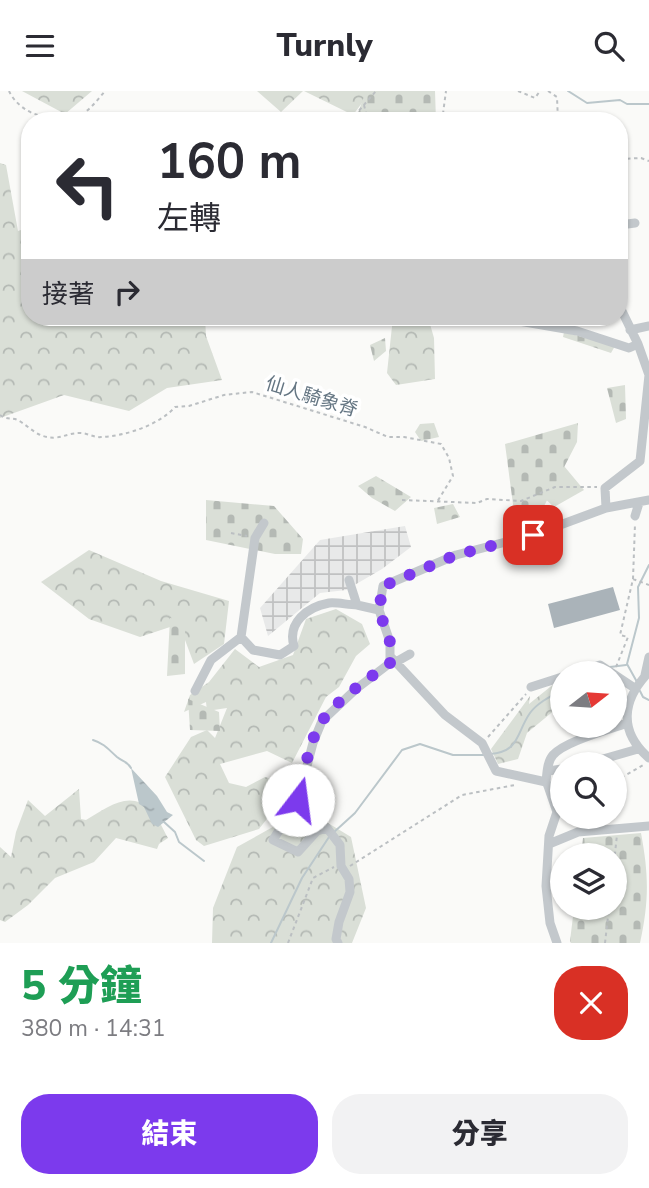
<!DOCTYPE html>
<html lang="zh-TW">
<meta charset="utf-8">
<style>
body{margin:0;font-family:"Nunito Sans","Noto Sans TC",sans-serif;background:#f2f2f3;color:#2b2b33;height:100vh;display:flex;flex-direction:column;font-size:26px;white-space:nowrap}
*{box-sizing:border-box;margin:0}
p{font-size:23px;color:#7c7c81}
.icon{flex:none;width:38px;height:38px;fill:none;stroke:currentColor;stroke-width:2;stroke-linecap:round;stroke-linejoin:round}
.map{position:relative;height:852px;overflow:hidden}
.sheet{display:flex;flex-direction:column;background:#fff;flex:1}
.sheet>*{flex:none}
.hud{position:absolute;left:21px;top:21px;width:607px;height:214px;border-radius:28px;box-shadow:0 2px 5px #0004;background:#fff;color:#2b2b33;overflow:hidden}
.needle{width:46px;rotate:73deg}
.fabs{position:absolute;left:550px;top:570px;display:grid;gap:14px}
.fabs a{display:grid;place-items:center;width:77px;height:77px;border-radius:50%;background:#fff;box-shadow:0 2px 5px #0004;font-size:35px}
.pin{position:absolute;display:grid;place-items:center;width:60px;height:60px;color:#fff;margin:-30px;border-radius:14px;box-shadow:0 4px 10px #0006}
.me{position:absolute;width:77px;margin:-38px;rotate:15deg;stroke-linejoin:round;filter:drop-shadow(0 0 5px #0008)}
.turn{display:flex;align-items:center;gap:24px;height:147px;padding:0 21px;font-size:32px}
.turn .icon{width:91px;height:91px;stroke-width:2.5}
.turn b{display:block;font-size:49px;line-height:60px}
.then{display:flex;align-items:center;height:66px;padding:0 21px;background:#0003;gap:14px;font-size:26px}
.round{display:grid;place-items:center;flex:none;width:74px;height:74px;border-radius:28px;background:#f2f2f3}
.summary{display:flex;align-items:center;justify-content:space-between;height:119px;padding:0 21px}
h1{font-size:42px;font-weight:800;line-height:52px;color:#1e9e55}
.action{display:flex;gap:14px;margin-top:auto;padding:14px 21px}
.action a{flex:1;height:80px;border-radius:28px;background:#7c3aed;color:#fff;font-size:28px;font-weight:800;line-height:80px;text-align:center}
.action a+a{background:#f2f2f3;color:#2b2b33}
header{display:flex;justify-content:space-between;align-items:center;height:91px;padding:0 21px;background:#fff;font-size:32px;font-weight:800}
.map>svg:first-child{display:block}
.industrial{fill:url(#industrial-grid)}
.grass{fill:#dadfd7}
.forest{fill:url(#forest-crowns)}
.cemetery{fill:url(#cemetery-stones)}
.water{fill:url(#water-ripples)}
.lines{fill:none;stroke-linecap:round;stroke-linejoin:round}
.stream{stroke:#bbc7cb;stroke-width:2}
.building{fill:#aab3b9}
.path{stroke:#bbbfc2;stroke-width:2;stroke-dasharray:3.5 3.5;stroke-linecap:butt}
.minor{stroke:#c3c8cc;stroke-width:9}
.route{stroke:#7c3aed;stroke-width:12;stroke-dasharray:0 21.6}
.labels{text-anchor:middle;stroke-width:7;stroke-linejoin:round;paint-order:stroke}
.street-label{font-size:19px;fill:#657683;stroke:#fff}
</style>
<header><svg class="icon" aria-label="menu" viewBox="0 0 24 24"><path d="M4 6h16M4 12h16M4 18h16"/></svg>Turnly<svg class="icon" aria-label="search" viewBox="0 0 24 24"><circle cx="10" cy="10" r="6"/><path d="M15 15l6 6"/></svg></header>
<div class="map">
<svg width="649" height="852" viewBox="0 0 649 852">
<defs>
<pattern id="industrial-grid" width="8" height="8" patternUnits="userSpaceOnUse" patternTransform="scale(1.75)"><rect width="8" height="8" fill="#e8e9e9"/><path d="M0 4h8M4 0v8" fill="none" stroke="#c0c1c2"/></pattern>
<pattern id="forest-crowns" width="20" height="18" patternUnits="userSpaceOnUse" patternTransform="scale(1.75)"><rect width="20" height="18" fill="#dadfd7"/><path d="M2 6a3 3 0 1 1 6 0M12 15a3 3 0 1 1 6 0" fill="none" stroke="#b4b9b4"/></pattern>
<pattern id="cemetery-stones" width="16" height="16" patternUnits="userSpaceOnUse" patternTransform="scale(1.75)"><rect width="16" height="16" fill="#dadfd7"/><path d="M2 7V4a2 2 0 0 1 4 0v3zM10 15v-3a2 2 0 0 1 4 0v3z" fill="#b4b9b4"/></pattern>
<pattern id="water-ripples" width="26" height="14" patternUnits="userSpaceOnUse" patternTransform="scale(1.75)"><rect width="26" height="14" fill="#bbc7cb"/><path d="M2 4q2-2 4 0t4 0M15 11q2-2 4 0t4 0" fill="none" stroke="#9ca6aa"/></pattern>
</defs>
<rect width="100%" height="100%" fill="#fafaf8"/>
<path class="industrial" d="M405 435 411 456 382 478 346 499 320 502 268 545 260 517 320 449Z"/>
<path class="grass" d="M559 369 584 399 554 416 542 405 527 410 526 427 515 416Z"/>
<path class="forest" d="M22 0H92L65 23Z
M257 0H303L281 21Z
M304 0H371L353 24Z
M0 72 6 74 18 140 30 136V226H205L206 245 222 289 167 297 129 320 64 304 0 327Z
M393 226H428L434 247 435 288 396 294 387 282Z
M89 459 161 490 229 510 224 553 194 573 179 533 140 546 89 528 41 491Z
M336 518 362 533 370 553 356 565 339 596 326 606 292 672 267 660 220 673 229 692 246 696 265 686 283 691 284 706 259 738 204 755 196 749 165 686 191 646 207 639 215 647 227 617 207 620 206 611 184 621 190 604 209 591 235 558 259 576 293 564 306 528Z
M555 592 562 594V613L527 642 518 668 498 673 491 658 530 605 529 613Z
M79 698 81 728 86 729C107 717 129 698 151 719 158 725 163 739 168 747L159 753 157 758 116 747 94 771 55 787 28 814 5 831 0 829V756L11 766 16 741 28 709 45 725Z
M305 718 351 746 366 817 352 852H212L213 817 237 756Z"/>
<path class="cemetery" d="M366 0H435L436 30H355Z
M564 241 615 255 611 262 563 246Z
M385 247 386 260 374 270 370 254Z
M625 294 626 328 616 332 607 297Z
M434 332 439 346 421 350 415 341 420 333Z
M578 332 577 351 541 421H514L505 353Z
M376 385 411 406 395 420 372 407 358 395Z
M206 409 274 415 303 448 301 463H275L206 449Z
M453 413 460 426 437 433 434 417Z
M170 527 185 529V583L167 585Z
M188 608 219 621 220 640 190 639Z
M641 742C649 785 649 810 640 852H571L570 850 574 817H614V765H581L583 747Z"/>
<path class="water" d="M131 677 157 705 167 721 173 724 158 736 152 733 144 716 139 713Z"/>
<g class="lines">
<path class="stream" d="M568 0 587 12 620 9 627 13H649
M610 576 626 574
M597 583 602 580
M637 591 627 573 639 527 638 496 649 474
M640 600 643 606 649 609
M93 649C105 653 108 658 117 666 123 671 127 670 131 677
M490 663C520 661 516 642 530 622 537 612 551 605 562 599
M164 731 175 741 179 751 204 770
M333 742 355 722 402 659 420 653 453 664H485
M271 852 302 787 329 746"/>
</g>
<path class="building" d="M613 496 620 519 554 537 548 513Z"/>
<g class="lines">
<path class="path" d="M9 0C14 11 26 21 38 24 43 25 45 23 50 25 57 27 63 31 71 29 85 25 96 11 105 0
M518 0 535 7 540 0
M548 0 557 6 558 30
M364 14 368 30
M350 30 376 0
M442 30 446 0
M620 68 641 67 649 70
M0 324C6 328 8 327 15 328 24 331 33 342 43 345 60 350 65 342 80 342 88 342 94 347 101 346 126 345 159 334 175 316L189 315 224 304 252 301 365 336 388 346H404L441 353 449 367 453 385 437 411
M402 409 477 412 487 408 521 410 555 396H597
M231 442 247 445
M633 488 649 494
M616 576 628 546 620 544 633 488 635 433
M488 646 526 603
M614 686 624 685 645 673
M614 771 617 744
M350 775 462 704 515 694
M288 852 313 787 334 776
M605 852 609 817"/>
<path class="minor" d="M620 134 635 132
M505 226 519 230 577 240 629 257 638 253
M630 239 649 235
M606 417 605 397 640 370 649 284 638 253 620 216
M635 425 639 412
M349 489 357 514 379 519
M241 546 253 559 280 564 294 555C287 532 307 516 329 512 337 511 348 514 357 514
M390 565 445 624 482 652 496 680 546 691 548 695 557 721 549 745 546 795 550 832 557 852
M396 571 410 563
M649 581C622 609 618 640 649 667
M572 583 600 574 636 598
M645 584 649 566
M531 596 562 586
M195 600 211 569 241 546 255 447 264 432
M582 674 638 658
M548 680 562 678
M546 691C547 682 547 671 553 664 565 650 609 639 627 632
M549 753 578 741 649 735
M338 852 336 848 339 831 350 801 349 788 341 775 340 754 327 737 317 740 298 761 273 749 298 709 313 652 322 630 356 598 390 572V551L379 519 383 495 456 464 533 444 606 417 649 409"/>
</g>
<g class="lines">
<path class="route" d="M298 709C304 685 308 651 322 630 337 609 369 587 390 572V551L379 519 383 495 456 464 533 444"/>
</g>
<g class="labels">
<g class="street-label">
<text transform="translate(312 305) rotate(17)" y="7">仙人騎象脊</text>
</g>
</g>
</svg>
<div class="fabs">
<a><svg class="needle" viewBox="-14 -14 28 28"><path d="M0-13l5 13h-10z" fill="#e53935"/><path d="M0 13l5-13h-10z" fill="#7c7c81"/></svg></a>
<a><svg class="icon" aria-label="search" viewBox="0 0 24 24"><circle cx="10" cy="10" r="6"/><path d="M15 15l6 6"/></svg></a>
<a><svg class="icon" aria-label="layers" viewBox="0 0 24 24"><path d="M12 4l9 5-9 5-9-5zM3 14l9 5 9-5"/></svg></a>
</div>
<div class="pin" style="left:533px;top:444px;background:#d93025"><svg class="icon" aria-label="arrive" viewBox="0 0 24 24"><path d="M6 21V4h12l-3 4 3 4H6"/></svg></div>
<svg class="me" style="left:298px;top:709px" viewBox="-20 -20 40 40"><circle r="19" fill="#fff"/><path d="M0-13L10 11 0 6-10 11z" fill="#7c3aed"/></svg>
<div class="hud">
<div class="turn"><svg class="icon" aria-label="left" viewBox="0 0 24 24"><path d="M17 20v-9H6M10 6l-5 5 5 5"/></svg><div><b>160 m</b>左轉</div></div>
<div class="then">接著<svg class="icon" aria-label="right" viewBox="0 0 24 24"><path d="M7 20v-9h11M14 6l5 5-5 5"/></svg></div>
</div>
</div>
<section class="sheet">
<div class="summary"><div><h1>5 分鐘</h1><p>380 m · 14:31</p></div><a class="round" style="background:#d93025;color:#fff"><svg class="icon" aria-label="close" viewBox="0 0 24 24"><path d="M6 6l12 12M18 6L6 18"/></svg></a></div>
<div class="action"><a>結束</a><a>分享</a></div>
</section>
